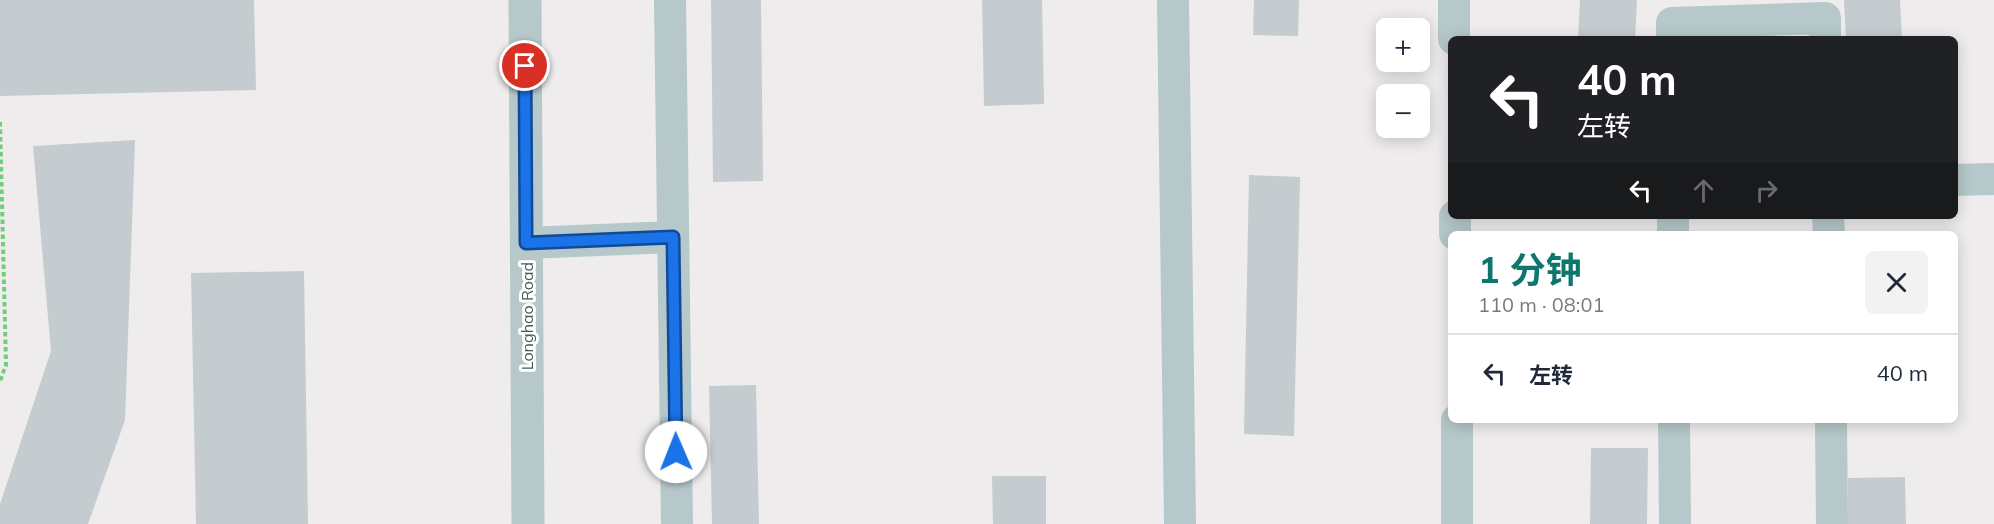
<!DOCTYPE html>
<html lang="zh">
<meta charset="utf-8">
<style>
body{margin:0;font-family:Mulish,"Noto Sans SC",sans-serif;background:#f2f2f3;color:#1f2937;height:100vh;display:flex;flex-direction:column;font-size:22px;white-space:nowrap}
*{box-sizing:border-box;margin:0}
p{font-size:20px;color:#747a83}
.icon{flex:none;width:33px;height:33px;fill:none;stroke:currentColor;stroke-width:2;stroke-linecap:round;stroke-linejoin:round}
.map{position:relative;flex:1;overflow:hidden}
.drawer{position:absolute;left:1448px;top:231px;width:510px;height:192px;display:flex;flex-direction:column;background:#fff;border-radius:9px;box-shadow:0 3px 15px #0003}
.drawer>*{flex:none}
.top-card{position:absolute;left:1448px;top:36px;width:510px;height:183px;border-radius:9px;box-shadow:0 3px 15px #0003;background:#202124;color:#fff;overflow:hidden}
.controls{position:absolute;left:1376px;top:18px;display:grid;gap:12px}
.controls a{display:grid;place-items:center;width:54px;height:54px;border-radius:9px;background:#fff;box-shadow:0 3px 15px #0003;font-size:30px}
.pin{position:absolute;display:grid;place-items:center;width:51px;height:51px;color:#fff;margin:-26px;border:3px solid #fff;border-radius:50%;box-shadow:0 2px 6px #0007}
.me{position:absolute;width:66px;margin:-33px;rotate:359deg;stroke-linejoin:round;filter:drop-shadow(0 0 4px #0008)}
.turn{display:flex;align-items:center;gap:21px;height:126px;padding:0 30px;font-size:27px}
.turn .icon{width:78px;height:78px;stroke-width:2.5}
.turn b{display:block;font-size:42px;line-height:51px}
.lanes{display:flex;align-items:center;height:57px;padding:0 30px;background:#0003;justify-content:center;gap:30px;direction:ltr}
.lanes .off{opacity:.35}
.round{display:grid;place-items:center;flex:none;width:63px;height:63px;border-radius:9px;background:#f2f2f3}
.head{display:flex;align-items:center;justify-content:space-between;height:102px;padding:0 30px}
h1{font-size:36px;font-weight:700;line-height:45px;color:#0f766e}
ul{padding:0;list-style:none}
li{display:flex;align-items:center;gap:18px;height:78px;padding:0 30px;border-top:2px solid #e0e1e3}
li div{flex:1}
li b{display:block;font-size:22px}
li em{font-style:normal}
.map>svg:first-child{display:block}
.building{fill:#c5cccf}
.lines{fill:none;stroke-linecap:round;stroke-linejoin:round}
.path{stroke:#6fce79;stroke-width:4;stroke-dasharray:4.5 3;stroke-linecap:butt}
.minor{stroke:#b6c8ca;stroke-width:32}
.tertiary{stroke:#b6c8ca;stroke-width:33}
.route-casing{stroke:#114b97;stroke-width:15}
.route{stroke:#1a73e8;stroke-width:10}
.labels{text-anchor:middle;stroke-width:6;stroke-linejoin:round;paint-order:stroke}
.street-label{font-size:16px;fill:#44585a;stroke:#fff}
</style>
<div class="map">
<svg width="1994" height="524" viewBox="0 0 1994 524">
<rect width="100%" height="100%" fill="#efeced"/>
<path class="building" d="M0 0H254L256 90 0 96Z
M711 0H761L763 181 713 182Z
M982 0H1042L1044 104 984 106Z
M1254 0H1299L1298 36 1253 35Z
M1580 0H1637L1635 39H1578Z
M1844 0H1900L1902 39H1846Z
M135 140 125 420 88 524H0V504L51 351 33 146Z
M1249 175 1300 177 1294 436 1244 434Z
M304 271 308 524H196L191 273Z
M756 385 759 524H712L709 386Z
M1591 448H1648L1647 524H1590Z
M992 476H1046V524H993Z
M1905 477 1906 524H1848V478Z"/>
<g class="lines">
<path class="path" d="M0 122 6 365 0 381"/>
<path class="minor" d="M670 0 677 524
M1173 0 1180 524
M1454 0V39
M1672 39V23L1825 18V39
M1954 180 1994 179
M1455 216V234
M1673 216V234
M1828 216 1829 234
M526 243 673 237
M1457 420V524
M1674 420 1675 524
M1831 420 1832 524"/>
<path class="tertiary" d="M525 0 528 524"/>
</g>
<g class="lines">
<g class="route-casing">
<path id="route" d="M525 66 526 243 673 237 676 452"/>
</g>
<use href="#route" class="route"/>
</g>
<g class="labels">
<g class="street-label">
<text transform="translate(527 316) rotate(-90)" y="6">Longhao Road</text>
</g>
</g>
</svg>
<div class="controls">
<a>+</a>
<a>−</a>
</div>
<div class="pin" style="left:525px;top:66px;background:#d93025"><svg class="icon" aria-label="arrive" viewBox="0 0 24 24"><path d="M6 21V4h12l-3 4 3 4H6"/></svg></div>
<svg class="me" style="left:676px;top:452px" viewBox="-20 -20 40 40"><circle r="19" fill="#fff"/><path d="M0-13L10 11 0 6-10 11z" fill="#1a73e8"/></svg>
<div class="top-card">
<div class="turn"><svg class="icon" aria-label="left" viewBox="0 0 24 24"><path d="M17 20v-9H6M10 6l-5 5 5 5"/></svg><div><b>40 m</b>左转</div></div>
<div class="lanes"><svg class="icon" aria-label="left" viewBox="0 0 24 24"><path d="M17 20v-9H6M10 6l-5 5 5 5"/></svg><svg class="icon off" aria-label="ahead" viewBox="0 0 24 24"><path d="M12 20V5M6 11l6-6 6 6"/></svg><svg class="icon off" aria-label="right" viewBox="0 0 24 24"><path d="M7 20v-9h11M14 6l5 5-5 5"/></svg></div>
</div>
<section class="drawer">
<div class="head"><div><h1>1 分钟</h1><p>110 m · 08:01</p></div><a class="round"><svg class="icon" aria-label="close" viewBox="0 0 24 24"><path d="M6 6l12 12M18 6L6 18"/></svg></a></div>
<ul>
<li><svg class="icon" aria-label="left" viewBox="0 0 24 24"><path d="M17 20v-9H6M10 6l-5 5 5 5"/></svg><div><b>左转</b></div><em>40 m</em></li>
</ul>
</section>
</div>
